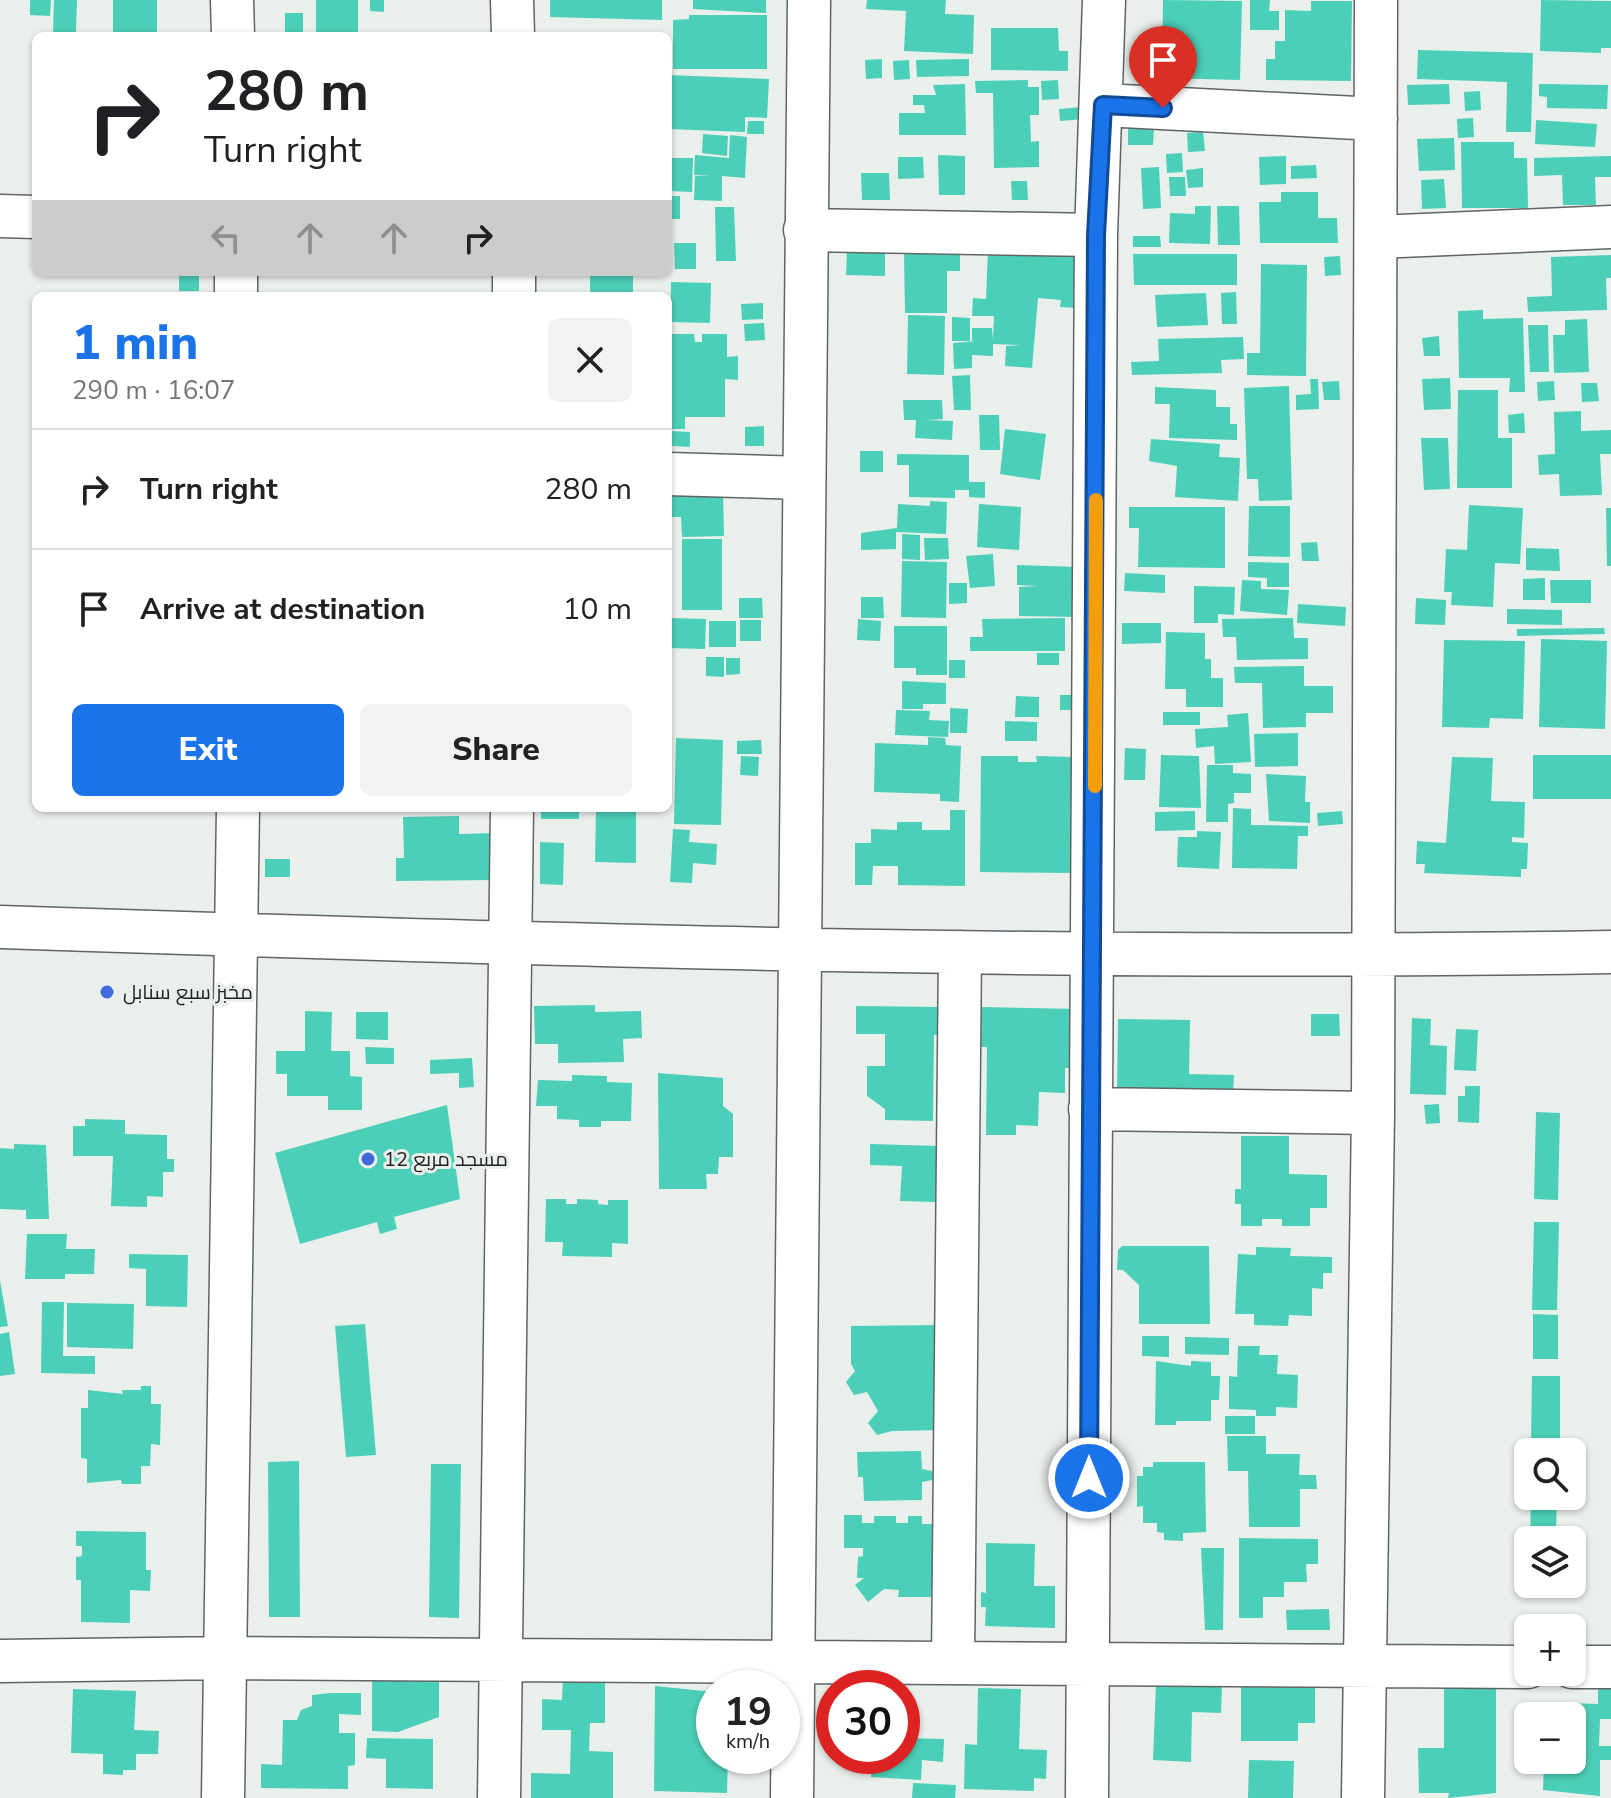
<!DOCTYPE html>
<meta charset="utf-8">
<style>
body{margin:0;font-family:"Nunito Sans",Cairo,sans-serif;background:#f2f2f2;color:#202124;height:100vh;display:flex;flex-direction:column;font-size:30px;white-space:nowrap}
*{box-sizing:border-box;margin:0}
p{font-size:26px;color:#757577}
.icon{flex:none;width:44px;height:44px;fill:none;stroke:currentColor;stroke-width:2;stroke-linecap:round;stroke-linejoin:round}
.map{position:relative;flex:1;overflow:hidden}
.details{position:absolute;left:32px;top:292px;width:640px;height:520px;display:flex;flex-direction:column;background:#fff;border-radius:12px;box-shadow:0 2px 6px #0004}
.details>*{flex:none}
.banner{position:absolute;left:32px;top:32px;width:640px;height:244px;border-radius:12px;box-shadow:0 2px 6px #0004;background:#fff;color:#202124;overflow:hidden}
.controls{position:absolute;left:1514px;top:1438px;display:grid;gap:16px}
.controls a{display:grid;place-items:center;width:72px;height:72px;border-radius:12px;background:#fff;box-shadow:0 2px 6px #0004;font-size:40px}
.speed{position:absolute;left:696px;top:1670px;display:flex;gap:16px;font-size:40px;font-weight:700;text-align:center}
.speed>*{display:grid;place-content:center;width:104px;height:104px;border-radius:50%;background:#fff;box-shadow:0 2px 6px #0004;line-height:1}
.speed small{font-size:20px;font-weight:400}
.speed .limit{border:12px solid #d22;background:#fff;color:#111}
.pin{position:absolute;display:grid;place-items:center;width:68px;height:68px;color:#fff;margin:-82px -34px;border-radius:50% 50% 50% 0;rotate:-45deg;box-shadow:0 0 8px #0007}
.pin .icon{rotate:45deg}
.me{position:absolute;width:88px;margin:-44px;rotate:0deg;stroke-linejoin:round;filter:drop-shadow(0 0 6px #0008)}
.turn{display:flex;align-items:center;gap:28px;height:168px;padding:0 40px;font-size:36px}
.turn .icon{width:104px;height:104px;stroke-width:2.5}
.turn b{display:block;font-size:56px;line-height:68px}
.lanes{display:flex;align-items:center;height:76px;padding:0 40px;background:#0003;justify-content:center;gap:40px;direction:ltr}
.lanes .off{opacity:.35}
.round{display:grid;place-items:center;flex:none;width:84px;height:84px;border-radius:12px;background:#f2f2f2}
.summary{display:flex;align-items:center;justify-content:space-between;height:136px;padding:0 40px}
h1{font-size:48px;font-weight:800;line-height:60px;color:#1a73e8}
.action{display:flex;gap:16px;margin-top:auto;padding:16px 40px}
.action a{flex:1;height:92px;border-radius:12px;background:#1a73e8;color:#fff;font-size:32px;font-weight:800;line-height:92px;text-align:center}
.action a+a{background:#f2f2f2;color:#202124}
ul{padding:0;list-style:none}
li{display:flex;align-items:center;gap:24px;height:120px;padding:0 40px;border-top:2px solid #e0e0e0}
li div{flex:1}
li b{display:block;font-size:30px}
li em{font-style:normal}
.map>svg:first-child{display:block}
.building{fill:#4ccfb8}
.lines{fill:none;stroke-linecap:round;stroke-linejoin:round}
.minor-casing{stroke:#606562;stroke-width:45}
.minor{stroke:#fff;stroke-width:42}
.route-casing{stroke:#114b97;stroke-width:20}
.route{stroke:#1a73e8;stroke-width:14}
.slow{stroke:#f59e0b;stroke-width:14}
.poi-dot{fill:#406adc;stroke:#e9efeb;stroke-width:3}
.labels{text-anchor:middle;stroke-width:6;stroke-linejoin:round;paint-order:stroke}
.poi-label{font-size:20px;fill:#1f2120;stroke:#e9efeb;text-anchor:start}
</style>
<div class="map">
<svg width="1611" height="1798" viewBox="0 0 1611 1798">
<rect width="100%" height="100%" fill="#e9efeb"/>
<path class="building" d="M30 0H51L50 16 30 15Z
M54 0H77L76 33H53Z
M113 0H157V36H113Z
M316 0H358V36H316Z
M370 0H384V12L370 11Z
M550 0H662V20L550 17Z
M693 0H766V13L693 9Z
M867 0H946L945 14 974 15 973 54 904 51 906 11 866 9Z
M1163 0 1242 1 1240 80 1162 78Z
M1250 0H1270L1269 11H1279V30H1250Z
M1541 0 1611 1V48H1601V53L1540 51Z
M1311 1H1352L1351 81 1266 80V59H1275V41H1285V10L1311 11Z
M285 13H303V36H285Z
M689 15H767V69H673V20L689 19Z
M991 28H1058L1059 51H1068V71L991 70Z
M1418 50 1533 53 1531 132H1506L1507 82 1417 79Z
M882 59V78L866 79 865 60Z
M969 59V76L917 77 916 60Z
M909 60 910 79 894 80 893 61Z
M668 75 769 79 767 118 745 117V132L668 129Z
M1028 80V87H1039V115H1030L1031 142 1039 141V167L994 168 993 93H976L975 81Z
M1058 80 1059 99 1042 100 1041 81Z
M965 84 966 135H899V113H925L924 105H913V95H936L933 85Z
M1449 84 1450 104 1408 105 1407 85Z
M1539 84 1608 85 1607 109 1547 108V97L1539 96Z
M1480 91 1481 110 1465 111 1464 92Z
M1083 107 1084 119 1060 121 1059 109Z
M1473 118 1474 137 1458 138 1457 119Z
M1536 120 1597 124 1595 147 1535 144Z
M748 121H764V134H747Z
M1128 128 1154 129 1153 145H1128Z
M1203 132 1205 151 1188 152 1187 133Z
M703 134 728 136 727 156 702 153Z
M730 135 747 137 745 178 722 176V201L694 200 695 176H710L694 175 695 155 729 158Z
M1454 138 1455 170 1419 171 1417 139Z
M1461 142H1514V158H1527L1528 208H1462Z
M1182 153 1183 172 1167 173 1166 154Z
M938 155 965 156V195H939Z
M1286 156V184L1260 185 1259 157Z
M1611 156V177H1595L1596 205H1563L1562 175 1534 176V158Z
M898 157H923L924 178 898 179Z
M671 158H693L692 192 670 191Z
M1316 165 1317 178 1291 179V166Z
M1159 167 1161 208 1143 209 1141 168Z
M1203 168V187L1188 188 1186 170Z
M861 173H889L890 200H862Z
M1169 177H1185L1186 196H1170Z
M1444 179 1446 208 1422 209 1421 180Z
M1011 181H1027L1028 200H1012Z
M1281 192H1318V218H1337L1338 243H1260L1259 202H1281Z
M668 196H680V219H668Z
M1195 206H1211L1210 244 1169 243 1170 213 1195 214Z
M1217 206H1239L1240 245H1218Z
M715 207H734L736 261H716Z
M1133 236H1160L1161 247H1133Z
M674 243H696V269H675Z
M988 249 1078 254 1076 308 1060 307 1061 300 1038 298 1032 368 1005 366 1006 346 1021 345 993 344V356L972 355V368L954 369 953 343 976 341H972V328H992L993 340 994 316H972L973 298 986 299Z
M847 250 885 251V276L846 275Z
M960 252V271H947V313H905L904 253Z
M1133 254H1237V285H1134Z
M1611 255V278H1606L1607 310 1528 312 1527 297 1552 296 1551 257Z
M1340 256 1341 275 1325 276 1324 257Z
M1261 264 1307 265 1306 376 1247 375V353H1260Z
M179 272H199V291H179Z
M590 272H633V296H590Z
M671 282 711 283 710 323 670 322Z
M1236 292 1237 324H1222L1221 293Z
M1206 293 1208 325 1157 327 1155 295Z
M763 303V319L742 320 741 304Z
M1483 310V319L1523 318 1525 392H1509L1510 378H1459L1458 311Z
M908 315 945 316 944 375 907 374Z
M952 317 970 318V341H952Z
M1587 319 1589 372 1554 373 1553 335H1565V320Z
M764 323 765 340 745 341 744 324Z
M1528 325H1548L1549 372H1530Z
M672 334H694L695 342H702V334H727V357L738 356V380L725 379V417H685V429H672Z
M1439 336 1440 356H1424L1422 338Z
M1243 337 1244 359 1221 360 1222 373 1132 375 1131 362 1159 361 1158 339Z
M970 375 971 410H954L952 376Z
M1450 378 1451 409 1424 410 1422 379Z
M1310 379H1318L1319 409 1296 410V395L1311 394Z
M1339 381 1340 400H1324L1322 382Z
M1554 381 1555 400 1538 401 1537 382Z
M1581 383H1597L1599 401 1582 402Z
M1289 386 1292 500 1259 501 1258 479H1247L1244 388Z
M1155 387 1216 390V407H1230V424H1237V440L1169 438 1170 404H1155Z
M1458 390H1498V438H1512V488H1457Z
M903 400H942L943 419 926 420 953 421 952 440 915 438 916 420H904Z
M1581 411V431L1611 430V454H1600L1602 495 1560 496 1559 474 1539 475 1538 455 1555 454 1554 412Z
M1524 413 1525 433H1509L1508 415Z
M979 415H999L1000 450H980Z
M764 426V446H745V427Z
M1005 429 1046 434 1040 480 1000 474Z
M671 431 690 432V447L671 446Z
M1421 438H1448L1450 489 1424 490Z
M1151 439 1220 444 1219 457 1240 458 1238 501 1175 497 1177 466 1149 461Z
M860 451H883V472H860Z
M897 454 969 455V482H985V498L969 497V490H955V498L909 497V465H897Z
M723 492 724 536 682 537 681 517H668V494Z
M930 501 947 502 946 534 896 532V549L861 550V533L897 528 898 504 930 506Z
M979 504 1021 507 1019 550 977 547Z
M1469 505 1523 508 1520 564 1495 563 1493 607 1451 605 1452 592H1444L1446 549 1467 550Z
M1249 506H1290V557L1248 556Z
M1129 507H1225V568L1138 567 1139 528H1129Z
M1606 508H1611V566H1607Z
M902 534 920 535V560L902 559Z
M924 538H948L949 559 925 560Z
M682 539H722V610H682Z
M1317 542 1319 561H1302L1301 543Z
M1526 548 1559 549 1560 571 1526 570Z
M993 554 995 586 970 588 966 556Z
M902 561 947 562 946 618 901 617Z
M1248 562 1289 563V587H1267V578L1248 577Z
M1017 565 1078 567V617L1019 616V587L1037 586 1017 585Z
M1125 573 1165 575V593L1124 591Z
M1545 578V600H1523V579Z
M1242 580 1261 581V589L1289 590 1287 615 1240 611Z
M1550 580H1591V603H1551Z
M949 583H967V603L949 604Z
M1194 586 1235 587 1234 615 1218 614V623H1194Z
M861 597H883L884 618H861Z
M739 598H762L763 618H739Z
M1416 598 1446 600 1445 625 1415 624Z
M1298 604 1346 607 1345 626 1297 623Z
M1507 609 1562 610V625L1507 624Z
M669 618 706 619 705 649 668 648Z
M1065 618V651H970V637H983L982 619Z
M1293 618 1294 638H1308V659L1237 660 1236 637H1223L1222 619Z
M858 619 881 621 880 641 857 640Z
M740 620H761V641H740Z
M709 621H736V647H709Z
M1122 623H1161V643L1122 644Z
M894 626H947V675H916V668H894Z
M1604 628 1605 634 1517 636V629Z
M1166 632 1205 633V659H1211V678H1223V707H1186V689H1165Z
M1541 639 1607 641 1605 729 1539 727Z
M1444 640 1525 641 1523 719 1490 718 1489 728 1442 727Z
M1037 653H1059V665H1037Z
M706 657H724V677L706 676Z
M726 658H740V674L726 675Z
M949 660H965V678H949Z
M1304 666V686H1333V713H1306V727L1263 728 1262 683H1235L1234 667Z
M902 681 946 683V704H923V709H902Z
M1060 695H1072L1073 710H1060Z
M1016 696 1039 697V717H1015Z
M950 708 968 709 967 733H950Z
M896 710 930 711 929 720 949 721 948 737 895 735Z
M1163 712H1200V725H1163Z
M1248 713 1251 762 1215 764 1214 746 1196 748 1195 729 1228 727 1227 715Z
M1005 721 1037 722V741H1005Z
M1298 733V766L1255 767 1254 734Z
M928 737 945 738 946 745 961 746 959 802 940 801V794L874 792 875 743 928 745Z
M676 738 723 740 721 825 674 824Z
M761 740 762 754H737V741Z
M1125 748 1146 749 1145 780H1124Z
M1161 755 1199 756 1201 808 1159 807Z
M1533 755H1611V799H1533Z
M741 756 759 757 758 776 740 775Z
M981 756H1018V762H1037L1036 756 1074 757 1073 873 980 872Z
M1452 757 1493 758 1491 801 1525 802 1524 838 1512 837V842L1528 843 1527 869H1521V877L1424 873 1425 864H1416L1417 841 1446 843Z
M1207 765H1233V773L1251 774V793H1234V803L1228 804V822H1206Z
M1266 774 1306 776 1305 802H1310V823L1269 821Z
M541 808H579V819H541Z
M596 808H636V863L595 862Z
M1233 808 1251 809V825L1308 826V836H1298L1297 869 1232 868Z
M950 810H965V886L898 885V866H873L872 885H855V843H871V829L897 830V822H922V830H950Z
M1195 811V830L1155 831V812Z
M1342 811 1343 824 1318 826 1317 813Z
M459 816V834L496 833 497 880 396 881V858H404L403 817Z
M673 829 690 830 689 842 717 844 716 865 693 863 692 883 670 882Z
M1197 831 1221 832 1219 869 1177 867 1178 837H1197Z
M540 842 564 843 563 885 540 884Z
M265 859H290V877H265Z
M595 1005V1012L641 1011 642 1038 623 1039 624 1062 558 1063V1044H535L534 1006Z
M856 1006 942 1007V1034L934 1035 933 1121 885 1120V1109L867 1096V1066H885V1034H856Z
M982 1007 1079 1009 1078 1068H1065V1093L1039 1092 1038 1126 1016 1125V1135H986L987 1047H981Z
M305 1011 332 1012 331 1051H350V1076L362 1077V1110H328V1096H287V1074H276V1051H305Z
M356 1012H388V1040L356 1039Z
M1311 1014H1339L1340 1036H1311Z
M1412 1018 1431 1019 1430 1045 1447 1046 1446 1095 1410 1094Z
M1118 1019 1190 1020 1189 1074 1234 1075 1233 1096 1117 1094Z
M1456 1029 1478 1030 1476 1071 1454 1070Z
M365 1047 394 1048V1064H366Z
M472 1058 474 1087 459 1088V1073L430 1074V1060Z
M658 1073 723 1078V1106L733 1114V1157H719L718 1174H706L707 1189H659Z
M572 1075 607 1076V1082L632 1083 631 1121H601V1127H579V1120L557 1119V1106H536L538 1080 572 1081Z
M1465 1086H1480L1479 1123 1458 1122V1096H1465Z
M1439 1104 1440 1123 1426 1124 1424 1105Z
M447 1105 460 1199 394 1217 397 1229 380 1234 377 1222 300 1244 275 1153Z
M1536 1112 1560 1113 1558 1200 1534 1199Z
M85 1119 125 1120V1134L167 1135V1159H174V1172H163V1197L147 1196V1207L111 1206 113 1156H73V1126H85Z
M1241 1136H1289V1174L1327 1175V1208H1310V1226H1282V1219H1262V1226H1241V1204H1235V1189H1241Z
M14 1144 46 1145 49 1219H26V1210L0 1209V1148L14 1149Z
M870 1144 938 1146 936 1202 900 1201 902 1166 870 1165Z
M546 1199H566V1204H577V1199L598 1200V1204L608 1205V1200H628V1244L612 1243V1257L562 1256 563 1242H545Z
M1534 1222H1559L1557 1310H1532Z
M27 1234H67L66 1249H95L94 1274H65V1279H25Z
M1122 1246H1209L1210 1324H1139V1285L1123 1270H1117L1118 1250Z
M1256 1247 1291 1248 1290 1256 1332 1257V1273H1323V1289L1312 1288V1316L1289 1315 1288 1326 1254 1325V1314H1235L1238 1254 1256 1255Z
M129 1254 188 1255 187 1307 146 1306V1269L129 1268Z
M0 1281 8 1326 0 1327Z
M42 1302H64L63 1356H95V1374L41 1373Z
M67 1303 134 1304 133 1349 67 1347Z
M1533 1314 1558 1315V1359H1533Z
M365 1324 376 1455 346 1457 335 1326Z
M944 1325 945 1430 892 1431 877 1435 868 1423 878 1411 867 1392 854 1395 846 1382 855 1371 851 1364V1326Z
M9 1332 15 1374 0 1376V1334Z
M1142 1336H1169V1357L1142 1356Z
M1185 1337 1229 1338V1355L1185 1354Z
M1238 1346H1260L1259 1355H1278L1277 1374 1298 1375 1297 1408 1276 1407V1416H1256V1410L1229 1409V1376L1237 1377Z
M1156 1361 1191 1366V1361L1211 1362V1376H1220L1219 1400H1211V1421H1176V1425H1155Z
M1532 1376H1560V1445L1531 1444Z
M141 1386H151V1404H161L160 1445 151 1444 150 1466H141V1484H122L121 1480 87 1483V1459L81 1458V1408H88V1390L123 1394 122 1390H141Z
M1225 1416H1255V1434H1225Z
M1227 1436H1266V1454H1300L1299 1475H1316L1317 1489H1300V1527H1249L1248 1471H1228Z
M921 1451 922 1469 932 1471 934 1476 932 1480 922 1482V1500L864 1501 863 1477H858L857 1452Z
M299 1461 300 1617H269L268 1462Z
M1153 1462H1205L1206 1532 1183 1533V1541L1164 1540V1533L1157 1532V1523H1143V1506L1137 1507V1476H1143V1467H1153Z
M431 1464H461L459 1618 429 1617Z
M1531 1496H1557L1556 1532 1577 1533 1576 1558H1572V1540H1530Z
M844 1515H862V1523H874V1516H896V1523H908V1516H922V1524H939L937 1591 931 1590V1597H898L899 1590 884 1589 868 1602 855 1585 864 1578H857L858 1557 863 1556V1548H844Z
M76 1531 146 1532V1570H151L150 1591 130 1590V1623L81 1622V1580H76V1557L82 1556V1546H76Z
M1239 1538 1318 1539V1564H1306L1307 1582H1284V1597H1263V1618H1239Z
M986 1543 1035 1544 1034 1586H1055V1628L985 1626 986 1607H981V1592L986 1593Z
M1201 1548H1224L1223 1630H1205Z
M1329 1609 1330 1630H1287L1286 1610Z
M839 1665 893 1680V1688H838Z
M378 1672 439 1673V1717L398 1732 372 1731V1683Z
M563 1677 605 1678V1723H590L589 1751 613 1752V1798H531V1773L570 1774 571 1730H542V1699L562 1700Z
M1598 1678 1611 1679V1719H1600L1599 1746H1611V1760H1600V1796L1543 1790 1544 1766H1534L1535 1760H1572V1716H1536V1706L1543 1702 1563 1703 1564 1713H1573V1703L1598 1704Z
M1241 1679H1315V1723H1298V1741H1241Z
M1156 1683 1222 1685 1221 1713 1192 1712 1191 1762 1153 1760Z
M1444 1685 1496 1686V1793L1448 1798 1449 1793H1419L1418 1748H1444Z
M655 1686 714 1692V1756H728L727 1793 654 1791Z
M978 1688 1021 1689 1019 1749 1047 1750 1046 1779 1034 1778V1791L964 1789 965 1744 977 1745Z
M73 1689 136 1691 134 1730 159 1731 158 1754H136V1770H123V1775L103 1774V1754L71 1753Z
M331 1693H361V1715L339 1714V1733H355V1765L348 1766V1789L261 1788V1764L282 1765 283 1720H297L301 1710 312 1706V1695Z
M367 1738 433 1739V1789L386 1788V1759L366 1758Z
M902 1738 944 1739 943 1762 922 1760 921 1780 871 1777 872 1756H902Z
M1249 1760 1294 1761 1293 1798H1248Z
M913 1783 956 1785 955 1798H912Z"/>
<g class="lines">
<g class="minor-casing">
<path id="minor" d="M232 0 233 36
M512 0 513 36
M1103 105 1376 119
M0 216 36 217
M805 230 1096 235
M1377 237 1611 227
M236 272V296
M514 296V272
M668 474 804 478
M0 927C537 945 1074 961 1611 952
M1090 1109 1373 1113
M0 1661 226 1658 1528 1667
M953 1662 960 952
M1572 1667H1611
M223 1798 238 808
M499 1798 512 808
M792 1798 809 0
M1087 1798 1096 235 1104 0
M1363 1798 1373 1113 1376 0"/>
</g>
<use href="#minor" class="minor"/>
</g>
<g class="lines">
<g class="route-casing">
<path id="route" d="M1089 1478 1096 235 1103 105 1163 108"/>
</g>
<use href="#route" class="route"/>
<path class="slow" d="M1095 786 1096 500"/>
</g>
<g class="poi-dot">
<circle cx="107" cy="992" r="8"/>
<circle cx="368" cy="1159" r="8"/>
</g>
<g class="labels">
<g class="poi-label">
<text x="123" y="999">مخبز سبع سنابل</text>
<text x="384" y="1166">مسجد مربع 12</text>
</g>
</g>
</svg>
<div class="controls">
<a><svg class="icon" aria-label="search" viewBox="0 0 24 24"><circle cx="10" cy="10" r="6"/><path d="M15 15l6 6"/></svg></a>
<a><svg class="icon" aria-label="layers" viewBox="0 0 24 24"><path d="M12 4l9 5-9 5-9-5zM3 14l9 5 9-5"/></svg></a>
<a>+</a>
<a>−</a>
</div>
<div class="speed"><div>19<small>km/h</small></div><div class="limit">30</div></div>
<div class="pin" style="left:1163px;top:108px;background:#d93025"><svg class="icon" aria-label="arrive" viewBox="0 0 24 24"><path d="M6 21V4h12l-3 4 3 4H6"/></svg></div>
<svg class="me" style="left:1089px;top:1478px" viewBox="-20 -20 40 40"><circle r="17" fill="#1a73e8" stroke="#fff" stroke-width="3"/><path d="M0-11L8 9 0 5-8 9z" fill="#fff"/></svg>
<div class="banner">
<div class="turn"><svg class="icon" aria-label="right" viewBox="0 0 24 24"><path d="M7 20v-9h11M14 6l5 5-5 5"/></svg><div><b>280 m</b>Turn right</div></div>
<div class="lanes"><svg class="icon off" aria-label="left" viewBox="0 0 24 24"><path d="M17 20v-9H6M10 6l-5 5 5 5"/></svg><svg class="icon off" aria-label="ahead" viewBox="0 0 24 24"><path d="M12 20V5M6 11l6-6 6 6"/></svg><svg class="icon off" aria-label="ahead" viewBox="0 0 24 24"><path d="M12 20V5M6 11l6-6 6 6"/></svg><svg class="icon" aria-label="right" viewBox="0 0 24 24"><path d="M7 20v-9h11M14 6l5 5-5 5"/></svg></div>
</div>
<section class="details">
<div class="summary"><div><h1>1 min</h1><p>290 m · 16:07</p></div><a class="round"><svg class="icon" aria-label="close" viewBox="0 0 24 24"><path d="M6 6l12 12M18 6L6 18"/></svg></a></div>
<ul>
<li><svg class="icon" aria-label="right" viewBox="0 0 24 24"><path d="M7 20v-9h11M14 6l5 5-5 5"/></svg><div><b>Turn right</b></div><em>280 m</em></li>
<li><svg class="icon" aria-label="arrive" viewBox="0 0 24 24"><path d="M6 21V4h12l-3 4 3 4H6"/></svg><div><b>Arrive at destination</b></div><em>10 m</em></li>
</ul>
<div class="action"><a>Exit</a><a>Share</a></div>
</section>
</div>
